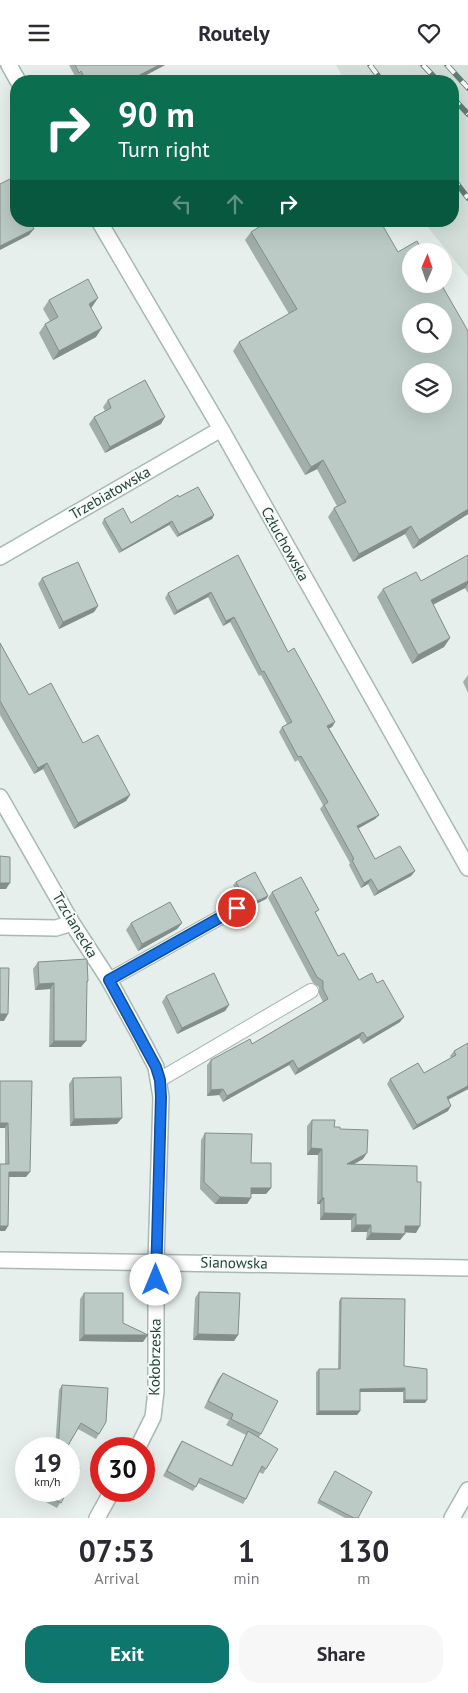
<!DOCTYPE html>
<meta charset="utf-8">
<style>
body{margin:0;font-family:"PT Sans",sans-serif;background:#f7f7f7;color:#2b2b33;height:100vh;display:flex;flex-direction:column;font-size:19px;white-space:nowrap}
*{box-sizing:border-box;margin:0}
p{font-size:16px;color:#7c7c81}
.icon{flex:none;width:28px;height:28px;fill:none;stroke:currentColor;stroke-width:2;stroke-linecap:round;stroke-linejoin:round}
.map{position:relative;height:1453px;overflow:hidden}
.details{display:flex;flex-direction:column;background:#fff;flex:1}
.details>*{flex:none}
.top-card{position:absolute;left:10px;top:10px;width:449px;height:152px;border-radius:20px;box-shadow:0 5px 20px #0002;background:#0b6e4f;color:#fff;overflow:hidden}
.needle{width:32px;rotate:2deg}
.buttons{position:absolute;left:402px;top:178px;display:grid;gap:10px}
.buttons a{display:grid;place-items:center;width:50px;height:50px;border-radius:50%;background:#fff;box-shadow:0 5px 20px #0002;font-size:25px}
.speed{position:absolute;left:15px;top:1372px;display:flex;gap:10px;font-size:25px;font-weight:700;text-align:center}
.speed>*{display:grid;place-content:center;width:65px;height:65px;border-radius:50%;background:#fff;box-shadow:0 5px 20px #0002;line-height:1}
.speed small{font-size:12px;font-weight:400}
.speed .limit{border:8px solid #d22;background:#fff;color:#111}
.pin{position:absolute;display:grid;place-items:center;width:42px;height:42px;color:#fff;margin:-21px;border:2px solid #fff;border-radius:50%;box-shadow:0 1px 5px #0007}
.me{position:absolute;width:55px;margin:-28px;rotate:0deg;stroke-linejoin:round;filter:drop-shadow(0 0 4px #0008)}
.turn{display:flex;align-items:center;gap:18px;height:105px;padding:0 25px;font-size:22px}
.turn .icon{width:65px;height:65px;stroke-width:2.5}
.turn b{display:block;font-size:35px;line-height:42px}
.lanes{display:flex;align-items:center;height:48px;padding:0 25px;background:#0003;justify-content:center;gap:25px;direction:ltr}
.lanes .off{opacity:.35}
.eta{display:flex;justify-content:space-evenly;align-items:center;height:85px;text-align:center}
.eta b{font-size:30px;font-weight:600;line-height:35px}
.primary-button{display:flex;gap:10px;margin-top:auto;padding:10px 25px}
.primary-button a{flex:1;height:58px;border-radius:20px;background:#0f766e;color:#fff;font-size:20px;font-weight:600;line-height:58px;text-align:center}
.primary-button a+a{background:#f7f7f7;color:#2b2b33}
header{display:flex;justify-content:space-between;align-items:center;height:65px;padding:0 25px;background:#fff;font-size:22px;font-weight:600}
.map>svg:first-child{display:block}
.built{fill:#d4dfda}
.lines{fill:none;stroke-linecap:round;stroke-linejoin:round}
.lane-casing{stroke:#a8b8b2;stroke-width:16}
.street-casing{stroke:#a8b8b2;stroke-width:18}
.lane{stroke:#fff;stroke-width:14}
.street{stroke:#fff;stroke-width:15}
.rail-casing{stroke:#5f7d75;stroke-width:5.5}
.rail{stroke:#f7fbf9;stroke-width:4;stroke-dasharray:11;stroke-linecap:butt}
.wall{fill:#a1aea9}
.shaded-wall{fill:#838d89}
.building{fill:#bbcac4;stroke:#838d89;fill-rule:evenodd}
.route-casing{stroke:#114b97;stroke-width:12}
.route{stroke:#1a73e8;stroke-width:9}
.labels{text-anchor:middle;stroke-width:4;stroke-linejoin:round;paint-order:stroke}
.street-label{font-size:15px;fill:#24423a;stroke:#f7fbf9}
</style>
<header><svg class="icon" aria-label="menu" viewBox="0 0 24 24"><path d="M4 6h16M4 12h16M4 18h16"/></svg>Routely<svg class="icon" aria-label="heart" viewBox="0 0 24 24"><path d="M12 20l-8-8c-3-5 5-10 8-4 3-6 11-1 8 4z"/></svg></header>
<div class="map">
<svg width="468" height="1453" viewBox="0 0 468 1453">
<rect width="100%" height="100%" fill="#e6efeb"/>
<path class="built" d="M336 0H468V212L423 156H452V16H345Z"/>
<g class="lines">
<g class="lane-casing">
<path id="lane" d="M109 915 237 843
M159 1015 311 926"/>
</g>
<g class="street-casing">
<path id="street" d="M9 0 18 16
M99 156 221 364 468 803
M0 492 221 364
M0 732 72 858 109 915 142 975 156 1002 161 1032 156 1196V1326L153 1352 137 1384
M0 862 56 863 72 858
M0 1195 468 1203
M97 1453 112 1426
M452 1453 468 1425"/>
</g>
<use href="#lane" class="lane"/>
<use href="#street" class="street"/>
<g class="rail-casing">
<path id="rail" d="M370 0 382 16
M423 0 438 16
M447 0 468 23
M452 32 468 49
M452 112 468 133"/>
</g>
<use href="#rail" class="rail"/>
</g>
<path class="wall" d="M69 0H165L137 15 138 16H80L78 12 76 13Z
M251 167 468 449 413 484 405 469 353 497 328 452 334 443 337 441 317 404 305 410 233 286 239 277 289 249 245 175Z
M49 235 92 242 91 243 96 272 53 295 39 268 45 259 50 256 43 244Z
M108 335 161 359 105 388 89 359 94 352 105 346 103 342Z
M179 432 214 450 212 454 177 472 169 460 119 488 102 458 104 454 131 458Z
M238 490 288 587 335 657 332 662 329 663 379 750 375 754 358 763 375 794 415 806 411 811 374 831 368 819 361 823 349 800 350 798 320 744 323 740 298 695 295 697 279 667 282 662 287 659 261 610 259 611 230 557 223 561 208 532 174 550 165 533 168 528Z
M468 490V528L465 523 433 539 450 573 444 582 412 599 377 532 383 524 421 516Z
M42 513 98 541 94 547 59 564 38 519Z
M0 578 29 630 83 678 130 730 126 736 74 764 43 704 34 709 0 650Z
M468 610V628L463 617Z
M236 817 268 831 266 834 246 844 233 820Z
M272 827 316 849 338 891 359 915 400 957 363 979 359 973 295 1010 289 1000 223 1037 219 1030 207 1031V1000L211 995 252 979 323 937 319 929V922L313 918 268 833Z
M131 858H182L177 864 138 886 126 865Z
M38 897 88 916 87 918 81 982H49L50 924 35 925 33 904Z
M166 931 229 940 225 946 177 969 162 937Z
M468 978V1024L448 1035V1046L413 1065 387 1019 390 1014 424 1008 451 993 450 991 454 986Z
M73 1013 117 1059 70 1061 69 1019Z
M0 1016 26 1112H9L8 1161 5 1166H0V1099H5V1063H0Z
M312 1055 340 1064 363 1094 353 1099 416 1168 405 1167 400 1175H366L367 1167H351V1155H320V1139H317L318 1090H307V1061Z
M205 1068 251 1098 271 1123 266 1129H251L247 1139H215L200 1124 201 1075Z
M199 1227 238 1270 234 1276 193 1275 195 1233Z
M84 1228 123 1258 143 1277 79 1276 80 1234Z
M341 1233 404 1301 425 1338H403V1327H360V1346L357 1350H316V1307L319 1304H338L339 1236Z
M223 1308 261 1369 259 1372 266 1404 263 1409 259 1407 246 1434 243 1439 198 1418 193 1426 163 1411 179 1380 182 1376 231 1401 246 1370 226 1360 229 1355 204 1343 218 1314Z
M62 1320 99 1369 96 1374 78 1364 66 1384H55L59 1325Z
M26 1398V1416L18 1412Z
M335 1406 358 1453H345L317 1438Z
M30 1426H67L57 1443 29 1428Z"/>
<path class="shaded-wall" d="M159 0H165L135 16 136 12Z
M34 164 29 170 0 185V181Z
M98 233 92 242 83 247 89 239Z
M102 263 96 272 53 295 59 286Z
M165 352 161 359 105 388 110 382Z
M323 395 317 404 305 410 311 402Z
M468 444V449L413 484 419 475Z
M214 450 212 454 177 472 179 469Z
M172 456 169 460 119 488 122 485Z
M411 461 405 469 353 497 359 489Z
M468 516V519L465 523 425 544 431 535Z
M211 527 208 532 174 550 177 546Z
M98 541 94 547 59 564 63 557Z
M234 552 230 557 223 561 226 556Z
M450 573 444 582 412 599 418 590Z
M335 657 332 662 324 666 327 661Z
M47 698 43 704 34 709 38 703Z
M130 730 126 736 74 764 78 758Z
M379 750 375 754 354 766 357 761Z
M415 806 411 811 374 831 378 826Z
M371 814 368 819 361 823 364 818Z
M0 818H10L6 824H0Z
M268 831 266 834 246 844 248 840Z
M182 858 177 864 138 886 142 879Z
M54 918 50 924 35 925 39 919Z
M229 940 225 946 177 969 182 963Z
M0 949H8L4 956H0Z
M404 952 400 957 363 979 367 973Z
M363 967 359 973 295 1010 298 1004Z
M54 976H86L81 982H49Z
M293 995 289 1000 223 1037 227 1031Z
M468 1021V1024L443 1037 447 1032Z
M223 1024 219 1030 207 1031 211 1025Z
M451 1041 448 1046 413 1065 417 1060Z
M122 1053 117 1059 70 1061 74 1054Z
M0 1058H8L5 1063H0Z
M311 1083 322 1084 318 1090H307Z
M367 1088 363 1094 342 1106 347 1099Z
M9 1107H30L26 1112H5Z
M251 1123H271L266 1129H246Z
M220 1132 251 1133 247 1139H215Z
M322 1133H324L320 1139H317Z
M324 1148 356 1149 351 1155H320Z
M356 1160H371L367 1167H351Z
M0 1161H8L5 1166H0Z
M405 1161H420L416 1168 400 1167Z
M371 1168 405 1169 400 1175H366Z
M198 1269 238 1270 234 1276 193 1275Z
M84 1270H148L143 1277 79 1276Z
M405 1323 403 1327H357L360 1324Z
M405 1335H427L425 1338H403Z
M319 1346H360L357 1350H316Z"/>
<path class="building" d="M75 0H159L136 12 138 16H86L81 6 79 8Z
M16 111V156H30L34 164 0 181V119Z
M269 156H380L398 187 417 176 422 186H411V219H441L468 266V444L419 475 411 461 359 489 334 443 346 437 323 395 311 402 239 277 297 244 251 167ZM411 246H444V279H411ZM411 306H444V339H411Z
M88 214 98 233 89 239 102 263 59 286 45 259 58 252 49 235Z
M145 315 165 352 110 382 94 352 111 343 108 335Z
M198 422 214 450 179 469 172 456 122 485 104 454 123 443 131 458 178 430 179 432Z
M238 490 288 587 294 583 335 657 327 661 379 750 357 761 375 794 400 781 415 806 378 826 371 814 364 818 352 795 354 794 324 740 328 737 301 691 298 692 282 662 292 657 264 606 262 607 234 552 226 556 211 527 177 546 168 528Z
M468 490V516L431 535 450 573 418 590 383 524 416 507 421 516Z
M78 497 98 541 63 557 42 513Z
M0 578 29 630 51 618 83 678 98 670 130 730 78 758 47 698 38 703 0 636Z
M0 791 10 792V818H0Z
M255 807 268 831 248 840 236 817Z
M301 812 319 845 315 847 338 891 344 888 359 915 372 908 377 918 383 915 404 952 367 973 363 967 298 1004 293 995 227 1031 223 1024 211 1025V995L250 974 252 979 328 934 323 924V916L317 912 272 827Z
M170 837 182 858 142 879 131 858Z
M87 894 88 916H87L86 976H54V918L39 919 38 897Z
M0 903H9L8 949H0Z
M214 908 229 940 182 963 166 931Z
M468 978V1021L447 1032 451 1041 417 1060 390 1014 418 998 424 1008 456 990 454 986Z
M121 1012 122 1053 74 1054 73 1013Z
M0 1016H32L30 1107H9L8 1161H0V1099H9L8 1058H0Z
M312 1055H335L334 1062H340V1064L368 1065 367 1088 347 1099 417 1101V1117H421L420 1161H405V1169L371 1168V1160H356V1149L324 1148V1133H322V1084L311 1083Z
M205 1068 252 1069 251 1098H271V1123H251V1133L220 1132 204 1117Z
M199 1227 240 1228 238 1270 198 1269Z
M84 1228H123V1258L148 1270H84Z
M341 1233 405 1234 404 1301 427 1304V1335H405V1323L360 1324V1346H319V1304H340Z
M223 1308 278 1336 261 1369 231 1354 233 1349 208 1336Z
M62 1320 108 1323 106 1357 99 1369 81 1358 66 1384H58Z
M248 1366 278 1384 266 1404 262 1401 246 1434 200 1413 196 1422 167 1406 182 1376 232 1401Z
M38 1379 46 1384H35Z
M69 1396 80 1403 69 1424Z
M26 1399V1410L22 1407Z
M335 1406 372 1427 358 1453H354L319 1435Z
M39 1426H67L61 1438Z"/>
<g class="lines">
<g class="route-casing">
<path id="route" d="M156 1215 161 1032 160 1015 156 1002 109 915 237 843"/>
</g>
<use href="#route" class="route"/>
</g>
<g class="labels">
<g class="street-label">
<text transform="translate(110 428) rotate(-30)" y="5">Trzebiatowska</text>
<text transform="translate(285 479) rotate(61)" y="5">Człuchowska</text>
<text transform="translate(75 860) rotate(59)" y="5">Trzcianecka</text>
<text transform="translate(234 1198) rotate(1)" y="5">Sianowska</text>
<text transform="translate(155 1292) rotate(-89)" y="5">Kołobrzeska</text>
</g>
</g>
</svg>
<div class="buttons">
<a><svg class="needle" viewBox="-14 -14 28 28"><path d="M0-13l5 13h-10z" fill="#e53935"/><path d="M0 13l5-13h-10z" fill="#7c7c81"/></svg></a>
<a><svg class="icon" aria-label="search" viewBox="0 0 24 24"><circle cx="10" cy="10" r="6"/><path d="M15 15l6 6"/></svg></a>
<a><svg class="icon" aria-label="layers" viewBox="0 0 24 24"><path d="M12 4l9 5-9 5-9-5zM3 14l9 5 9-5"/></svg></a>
</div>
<div class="speed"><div>19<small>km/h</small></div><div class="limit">30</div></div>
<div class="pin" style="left:237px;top:843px;background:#d93025"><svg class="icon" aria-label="arrive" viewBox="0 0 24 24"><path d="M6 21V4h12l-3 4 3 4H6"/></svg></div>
<svg class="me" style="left:156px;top:1215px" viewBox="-20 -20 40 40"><circle r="19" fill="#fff"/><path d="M0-13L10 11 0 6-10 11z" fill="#1a73e8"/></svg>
<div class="top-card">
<div class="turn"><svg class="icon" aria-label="right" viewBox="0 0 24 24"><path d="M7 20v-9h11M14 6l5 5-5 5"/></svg><div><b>90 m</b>Turn right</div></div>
<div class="lanes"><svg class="icon off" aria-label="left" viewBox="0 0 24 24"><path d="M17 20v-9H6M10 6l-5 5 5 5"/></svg><svg class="icon off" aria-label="ahead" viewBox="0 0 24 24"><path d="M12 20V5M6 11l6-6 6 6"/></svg><svg class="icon" aria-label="right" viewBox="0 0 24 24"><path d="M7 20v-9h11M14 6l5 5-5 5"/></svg></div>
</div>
</div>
<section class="details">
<div class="eta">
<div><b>07:53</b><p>Arrival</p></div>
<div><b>1</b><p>min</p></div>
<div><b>130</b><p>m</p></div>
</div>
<div class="primary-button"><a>Exit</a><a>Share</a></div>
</section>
